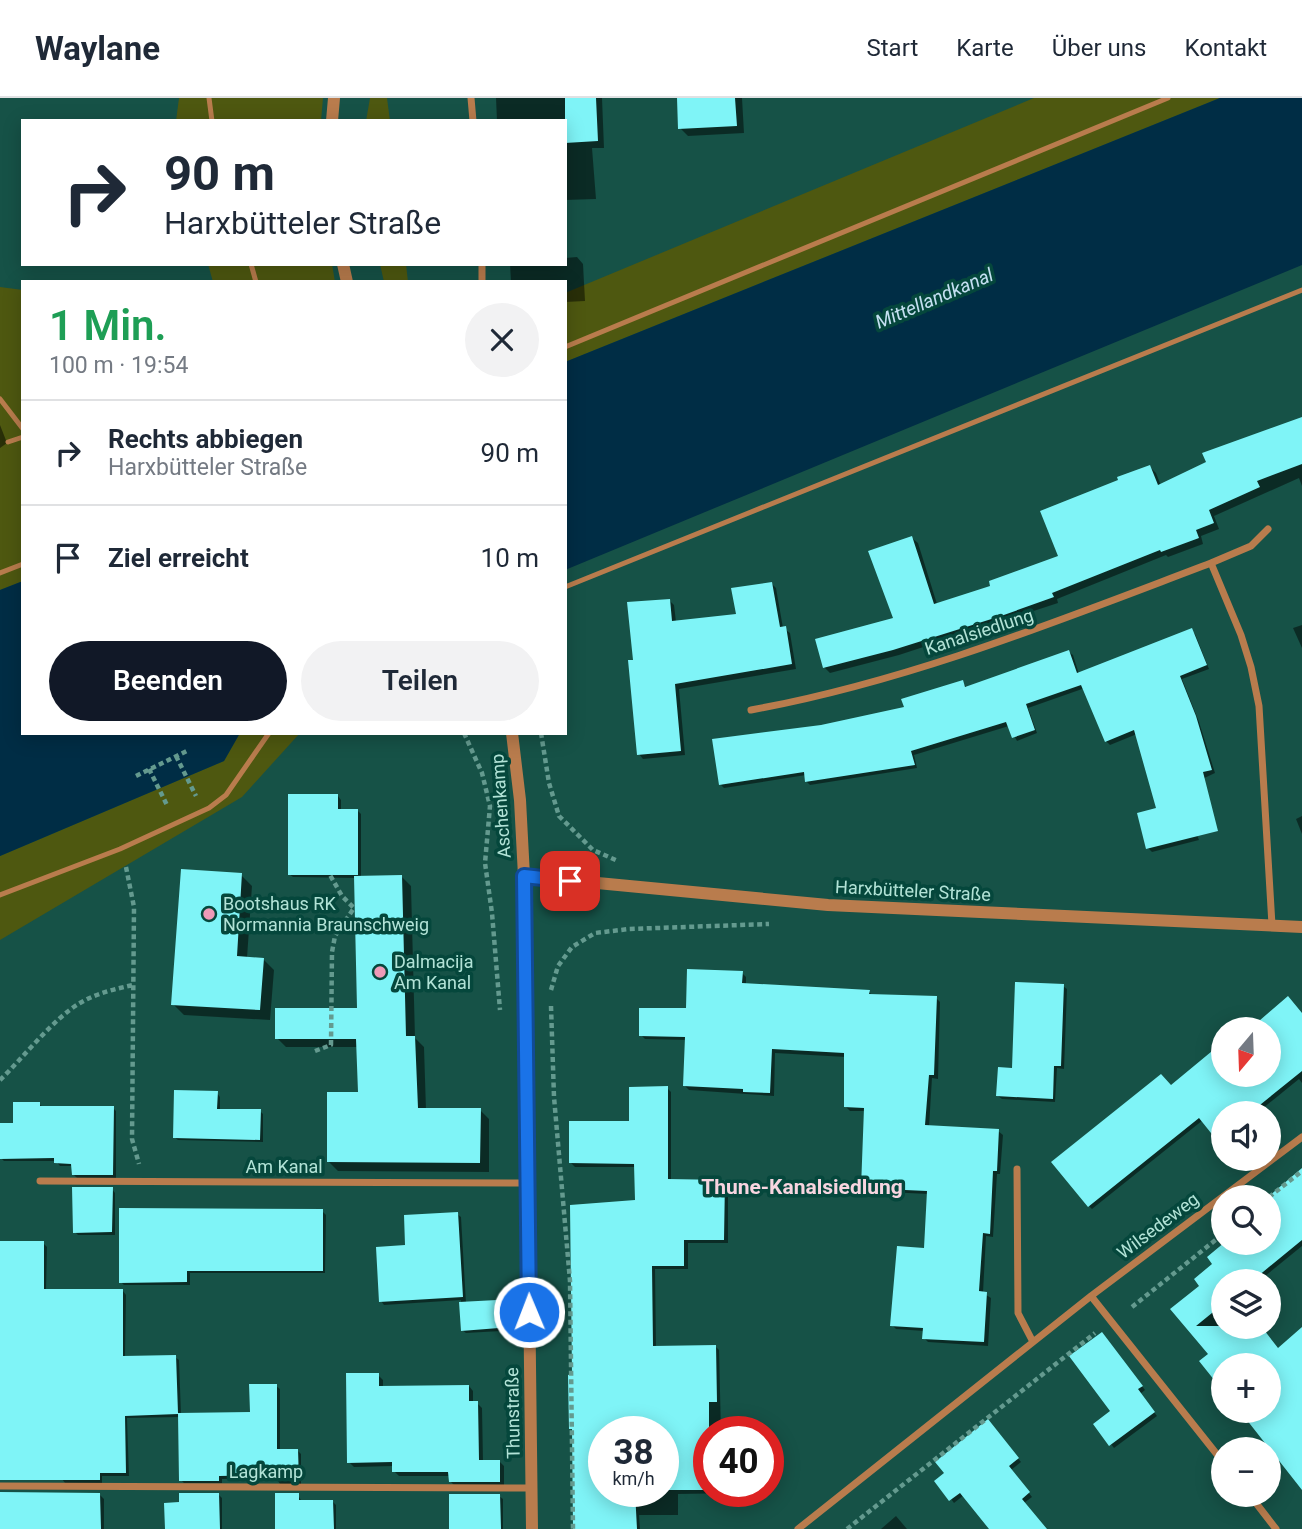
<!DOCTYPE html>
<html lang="de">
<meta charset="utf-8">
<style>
body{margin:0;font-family:Roboto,sans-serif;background:#f2f2f3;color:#1f2937;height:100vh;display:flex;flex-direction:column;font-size:26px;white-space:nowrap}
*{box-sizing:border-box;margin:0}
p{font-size:23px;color:#747a83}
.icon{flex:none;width:38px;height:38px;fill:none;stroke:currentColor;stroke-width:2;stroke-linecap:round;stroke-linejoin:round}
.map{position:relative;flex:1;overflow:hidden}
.panel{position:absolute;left:21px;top:182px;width:546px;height:455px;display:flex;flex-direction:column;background:#fff;border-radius:0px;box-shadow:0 4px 18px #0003}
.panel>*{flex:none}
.guide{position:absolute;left:21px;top:21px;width:546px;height:147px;border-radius:0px;box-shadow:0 4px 18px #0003;background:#fff;color:#1f2937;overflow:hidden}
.needle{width:46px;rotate:199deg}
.tools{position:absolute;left:1211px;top:919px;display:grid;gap:14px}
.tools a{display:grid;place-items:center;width:70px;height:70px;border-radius:50%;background:#fff;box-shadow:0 4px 18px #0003;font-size:35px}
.speed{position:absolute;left:588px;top:1318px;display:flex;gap:14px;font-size:35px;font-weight:700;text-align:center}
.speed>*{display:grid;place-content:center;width:91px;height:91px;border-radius:50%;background:#fff;box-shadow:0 4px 18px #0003;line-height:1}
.speed small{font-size:18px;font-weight:400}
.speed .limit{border:10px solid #d22;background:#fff;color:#111}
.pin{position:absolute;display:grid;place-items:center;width:60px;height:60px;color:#fff;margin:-30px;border-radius:14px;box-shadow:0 4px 10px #0006}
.me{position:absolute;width:77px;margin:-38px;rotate:359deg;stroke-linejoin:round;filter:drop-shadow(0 0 5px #0008)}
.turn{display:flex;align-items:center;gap:24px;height:147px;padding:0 28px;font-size:32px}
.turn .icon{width:91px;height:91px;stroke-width:2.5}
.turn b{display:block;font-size:49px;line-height:60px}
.round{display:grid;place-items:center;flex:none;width:74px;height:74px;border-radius:37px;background:#f2f2f3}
.head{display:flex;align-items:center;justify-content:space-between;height:119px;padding:0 28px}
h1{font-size:42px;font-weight:600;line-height:52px;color:#1e9e55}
.button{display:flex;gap:14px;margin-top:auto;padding:14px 28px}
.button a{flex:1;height:80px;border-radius:42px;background:#111827;color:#fff;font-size:28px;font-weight:600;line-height:80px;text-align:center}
.button a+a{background:#f2f2f3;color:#1f2937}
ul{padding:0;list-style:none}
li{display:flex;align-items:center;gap:21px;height:105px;padding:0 28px;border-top:2px solid #e0e1e3}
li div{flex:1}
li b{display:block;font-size:26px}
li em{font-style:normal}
header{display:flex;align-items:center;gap:42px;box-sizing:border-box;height:98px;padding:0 35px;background:#fff;border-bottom:2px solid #e0e1e3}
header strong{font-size:33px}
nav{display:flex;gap:38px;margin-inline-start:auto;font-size:24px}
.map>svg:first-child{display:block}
.green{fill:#4e5810}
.water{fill:#002d45}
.shadow{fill:#0007;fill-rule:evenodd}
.building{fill:#7ff4f7}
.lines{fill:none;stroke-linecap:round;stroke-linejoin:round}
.path{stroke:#649a8f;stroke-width:4.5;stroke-dasharray:5 3.5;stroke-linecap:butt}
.service{stroke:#b97c4d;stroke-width:5}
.minor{stroke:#b97c4d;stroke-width:7}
.tertiary{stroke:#b97c4d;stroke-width:12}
.route-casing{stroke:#114b97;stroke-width:18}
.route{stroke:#1a73e8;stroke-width:12}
.poi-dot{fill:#ef9ab8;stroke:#05473c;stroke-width:2.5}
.labels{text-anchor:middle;stroke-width:7;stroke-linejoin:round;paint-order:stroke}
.street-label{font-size:18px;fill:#b2e3d7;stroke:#05473c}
.poi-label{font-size:18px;fill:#b2e3d7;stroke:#05473c;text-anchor:start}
.water-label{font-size:19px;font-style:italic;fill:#c5e0f2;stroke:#05473c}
.quarter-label{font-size:21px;font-weight:bold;fill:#f7d5e0;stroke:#05473c}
</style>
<header>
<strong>Waylane</strong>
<nav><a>Start</a><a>Karte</a><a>Über uns</a><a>Kontakt</a></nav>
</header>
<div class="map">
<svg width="1302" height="1431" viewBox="0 0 1302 1431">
<rect width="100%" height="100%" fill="#165247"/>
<path class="green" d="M179 0H323L321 23H176Z
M370 0H387L390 23H366Z
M1034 0H1220L565 264V195Z
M208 166H332L335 184H213Z
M380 166H406L408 184H384Z
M0 189 23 192V483L0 492Z
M240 635H300L242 699 0 842V758L224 663Z"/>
<path class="water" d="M1220 0H1302V167L565 472V264Z
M23 483V635H240L224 663 0 758V492Z"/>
<path class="shadow" d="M496 0H602L604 50H592L596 101 565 102V23H497Z
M678 0H742L744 35 688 38 680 30Z
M577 159 583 166 585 203 565 204V184H511L510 166H565V160Z
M1302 321V388L1299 380 1214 418 1219 431 1201 438 1203 446 1168 459 1166 457 1057 501 1058 505 899 557 830 575 824 569 896 521 912 440 918 445 937 506 992 489 1061 459 1150 369 1156 375 1161 388Z
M0 327 7 345 0 350Z
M771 485 776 490 783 530 790 535 796 571 679 591 685 657 643 661 639 656 634 563 669 502 674 507 676 524 738 517Z
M1302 527V550L1293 530Z
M1192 533 1195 536 1209 571 1182 581 1199 624 1215 675 1179 692 1199 742 1152 754 1148 750 1158 711 1137 636 1110 647 1106 643 1085 590 1028 610 1037 635 1017 643 1009 628 914 657 917 670 810 687 806 683V677L724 690 721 687 821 629 906 611 962 584 967 590 1069 554 1073 557 1079 576Z
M338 698 341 702V712H357L361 716V779L401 778 411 788 415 940 424 949 426 1012H480L489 1021V1074L338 1073 328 1063 359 995 358 949H286L277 940 359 912 355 780 293 779 289 776Z
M1302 718V736L1296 721Z
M241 777 252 788 247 860 263 861 274 872 270 922 184 917 173 906Z
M742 875 746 879V887L869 894 873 898 936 900 940 904 938 981 932 980 929 1029 998 1033 1003 1037 1000 1076H997L993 1139 986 1138 983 1195 991 1200 988 1248 928 1244 924 1240V1233L896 1231 892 1227 926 1152 928 1096 867 1093 862 1089 866 1013H850L846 1009V959L775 955 774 998 689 992 685 988 687 942 645 941 641 937 688 911Z
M1063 888 1067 891 1064 971 1057 970 1055 1004 1002 1001 998 998Z
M1302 916V985L1299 981 1257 1015H1223L1222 1044 1203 1022 1092 1111 1089 1108 1171 989 1223 946V976H1269V931H1252Z
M667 990 671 994V1083L724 1084 728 1088V1145H688V1171H655L656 1250 715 1248 719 1252 721 1334H709V1393L740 1395 678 1396V1417H639L640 1431H570L575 1430 574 1333 571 1331 573 1278 637 1104 636 1069H575L571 1065 630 1025ZM604 1334H663V1393H604Z
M217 995 220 999V1013H260L263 1016V1044L178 1042 174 1039Z
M39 1006 43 1009 113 1010 116 1013V1080H77L73 1076V1068H60L56 1063H4L1 1060 15 1027Z
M1302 1072V1148L1259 1183H1223V1228L1278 1252 1302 1231V1389L1269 1312V1267H1223V1290L1202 1263 1210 1257 1173 1211 1269 1144V1117L1298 1094Z
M112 1091 115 1095V1137H78L75 1134Z
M322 1113 326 1117 325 1175H190V1187H124L121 1184Z
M457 1116 461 1119 466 1205 496 1203 500 1207 501 1233 466 1235 462 1232 461 1202 384 1207 381 1203 407 1149Z
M0 1145H43L47 1149 46 1193H123L126 1197 125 1259H175L179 1262 181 1317 252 1316 276 1288 280 1291V1353L297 1352 301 1356V1386H280L276 1380 222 1381V1385H184L181 1382 180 1319 127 1320 129 1378H102V1385H65L62 1381 0 1367Z
M1105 1239 1145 1292 1140 1296 1157 1318 1114 1350 1095 1326 1112 1313Z
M378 1277 383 1282V1289L469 1288 473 1293V1305H477L482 1310 483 1363H499L504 1368V1388H455L450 1383V1378H399L394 1373V1368L354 1369 349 1364Z
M991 1326 1021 1364 1011 1372 1032 1399 1024 1405 1041 1431H991L964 1397 954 1405 951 1401Z
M99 1396 104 1401V1431H0V1408Z
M219 1397 222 1400V1431H166L181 1406Z
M298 1397 302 1404H333L336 1407V1431H277Z
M499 1398 503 1401V1431H451Z
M896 1418 907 1431H881Z"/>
<path class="building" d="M565 0H596L598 43 565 45Z
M677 0H735L737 28 678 31Z
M1302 319V366L1257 383 1260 389 1209 412 1214 425 1196 432 1199 440 1161 454 1160 452 1052 495 1054 499 1001 518 893 552 823 570 815 541 893 520 868 453 912 438 934 506 990 488 989 483 1058 458 1040 413 1118 382 1117 379 1150 367 1158 387 1206 364 1202 355Z
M772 484 780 529 786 528 792 566 675 586 681 653 637 657 628 562H633L627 504 670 501 672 523 736 516 731 490Z
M1192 530 1207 567 1180 578 1196 618 1212 672 1203 674 1218 733 1146 751 1137 715 1156 710 1134 632 1105 644 1081 587 1026 606 1035 632 1012 640 1006 624 911 653 915 667 805 684 804 674 719 687 712 641 821 627 904 609 901 601 963 582 965 589 1069 552 1077 575Z
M288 696H338V711H358V777H288Z
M181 771 242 775 237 858 264 860 260 912 171 907Z
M402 777 406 938H415L418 1010H481L480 1065 327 1064V994H358L356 941H275V910H357L354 778Z
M687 871 743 873 742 885 870 892 869 896 937 898 934 977H929L925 1027 999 1031 997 1073H993L990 1136 983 1135 979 1193 987 1194 984 1244 922 1241 923 1230 890 1228 897 1148 924 1150 927 1093 861 1090 864 1010 844 1009V955L772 951 770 995 743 994V991L683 988 685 939 639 938V910H686Z
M1015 884 1064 886 1061 968H1054L1053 1001 996 998 998 969 1012 970Z
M1288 898 1302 915V973L1250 1015H1223V1050L1199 1020 1088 1109 1051 1064 1161 976 1171 987 1223 944V976H1269V931H1239L1248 924 1252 929Z
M668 988V1081L725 1082 724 1142H684V1168H652L653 1248 716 1247 717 1304H709V1392H663V1329L604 1330V1393H635L637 1431H573L572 1331H569L568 1277 572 1276 570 1107 635 1102 634 1066 569 1065V1023H629V989Z
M174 992 218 993 217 1011H261L260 1042 173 1040Z
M13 1004H40V1008H114L113 1077H72L71 1066 54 1065V1060L0 1061V1025H13Z
M1302 1070V1142L1252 1183H1223V1206L1196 1228H1261L1278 1250 1302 1229V1392L1239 1312H1269V1267H1223V1293L1199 1263 1208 1256 1170 1211 1199 1188 1194 1181 1212 1166 1207 1159 1225 1144H1269V1098Z
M72 1089H113L112 1134 73 1135Z
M119 1110 323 1111V1173H187V1184L119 1185Z
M458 1114 463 1199 379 1204 376 1149 405 1147 404 1117Z
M0 1143H44V1191H123V1258L176 1257 178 1315 250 1314 249 1286H277V1351H298L299 1383H275V1377L219 1378V1383H179L178 1316 125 1318 126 1375H100V1382H0Z
M497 1202 499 1230 461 1233 459 1204Z
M1102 1234 1143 1288 1138 1291 1155 1314 1109 1348 1093 1326 1110 1313 1069 1258Z
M346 1275H379V1288L469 1287V1303H478L479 1362H500V1384H449L448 1374H392V1364L347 1365Z
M988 1321 1019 1360 1009 1368 1030 1394 1022 1401 1047 1431H989L960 1395 949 1403 934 1383 944 1375 935 1364Z
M0 1394 100 1395 101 1431H0Z
M179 1395H219L220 1431H165L164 1405 179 1404Z
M275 1395H299V1402H333L334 1431H275Z
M449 1396H500L501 1431H449Z"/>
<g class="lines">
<path class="path" d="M464 635 482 675 490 708 485 765 492 815 500 912
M541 635 549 685 559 718 593 752 618 763
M176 658 196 698
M149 671 168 709
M136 678 187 653
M126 769 134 809 132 1041 139 1066
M551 892 558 868 572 849 595 835 629 831 769 826
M551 908 554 999 570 1183 573 1431
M315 953 331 947 332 854 335 838 354 810 342 798 330 777
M0 982C23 960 54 920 80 905 97 895 115 891 133 887
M1269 1099 1302 1073
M1132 1209 1223 1136
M847 1431 1095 1235"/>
<path class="service" d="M209 0 212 23
M251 166 256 184
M565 249 1168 0
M0 301 23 331
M8 344 23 339
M0 475 23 466
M565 489 1302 192
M0 797 120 751 209 710 226 697 269 635"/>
<path class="minor" d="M471 0 473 23
M482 166V184
M1211 465 1251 448 1268 431
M751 612C910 583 1060 522 1211 465L1241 537 1251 569 1259 608 1272 827
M1017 1071 1018 1215 1033 1244
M40 1083 527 1085
M1091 1198 1223 1364
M0 1388 531 1390
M1249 1396 1276 1431
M798 1431 1091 1198 1302 1039"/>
<path class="tertiary" d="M332 23 334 0
M343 166 347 184
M512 635 520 702 524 778 532 1431
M524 778 828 807 1302 829"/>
</g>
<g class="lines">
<g class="route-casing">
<path id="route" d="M529 1214 524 778 570 783"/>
</g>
<use href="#route" class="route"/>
</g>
<g class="poi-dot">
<circle cx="209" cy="816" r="7"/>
<circle cx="380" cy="874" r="7"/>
</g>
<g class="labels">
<g class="street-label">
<text transform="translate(979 534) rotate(-18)" y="6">Kanalsiedlung</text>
<text transform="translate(501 708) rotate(-94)" y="6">Aschenkamp</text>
<text transform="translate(913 793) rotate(3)" y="6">Harxbütteler Straße</text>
<text x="284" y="1075">Am Kanal</text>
<text transform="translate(1158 1128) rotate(-37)" y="6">Wilsedeweg</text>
<text transform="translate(513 1315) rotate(-91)" y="6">Thunstraße</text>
<text x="266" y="1380">Lagkamp</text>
</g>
<g class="poi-label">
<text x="223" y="812">Bootshaus RK<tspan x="223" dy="21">Normannia Braunschweig</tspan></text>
<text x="394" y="870">Dalmacija<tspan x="394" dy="21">Am Kanal</tspan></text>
</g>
<g class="water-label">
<text transform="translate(934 200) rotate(-23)" y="7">Mittellandkanal</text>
</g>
<g class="quarter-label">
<text x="802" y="1096">Thune-Kanalsiedlung</text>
</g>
</g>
</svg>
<div class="tools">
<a><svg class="needle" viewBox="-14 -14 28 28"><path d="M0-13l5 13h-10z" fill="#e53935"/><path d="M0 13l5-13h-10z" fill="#747a83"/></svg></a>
<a><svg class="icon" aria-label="sound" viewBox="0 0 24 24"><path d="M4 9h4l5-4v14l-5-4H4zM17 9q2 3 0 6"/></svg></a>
<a><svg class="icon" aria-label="search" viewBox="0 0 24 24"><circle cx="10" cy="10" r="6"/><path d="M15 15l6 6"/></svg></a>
<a><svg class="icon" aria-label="layers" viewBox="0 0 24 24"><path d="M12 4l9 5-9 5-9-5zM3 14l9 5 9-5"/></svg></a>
<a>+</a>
<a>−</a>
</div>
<div class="speed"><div>38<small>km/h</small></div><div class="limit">40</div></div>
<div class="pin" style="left:570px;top:783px;background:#d93025"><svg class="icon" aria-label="arrive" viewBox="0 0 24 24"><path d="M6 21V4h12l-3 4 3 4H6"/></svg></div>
<svg class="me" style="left:529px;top:1214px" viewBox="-20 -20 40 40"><circle r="17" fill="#1a73e8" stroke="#fff" stroke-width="3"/><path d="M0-11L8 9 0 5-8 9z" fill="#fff"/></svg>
<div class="guide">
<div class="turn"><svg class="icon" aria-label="right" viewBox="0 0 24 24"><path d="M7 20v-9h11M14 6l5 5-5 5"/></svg><div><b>90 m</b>Harxbütteler Straße</div></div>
</div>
<section class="panel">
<div class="head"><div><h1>1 Min.</h1><p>100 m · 19:54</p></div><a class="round"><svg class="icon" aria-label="close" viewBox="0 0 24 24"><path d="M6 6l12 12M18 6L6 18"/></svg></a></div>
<ul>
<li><svg class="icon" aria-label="right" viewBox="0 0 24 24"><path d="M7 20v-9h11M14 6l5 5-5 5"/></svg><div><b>Rechts abbiegen</b><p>Harxbütteler Straße</p></div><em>90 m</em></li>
<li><svg class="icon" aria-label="arrive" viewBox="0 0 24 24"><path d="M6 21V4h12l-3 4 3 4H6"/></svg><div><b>Ziel erreicht</b></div><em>10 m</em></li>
</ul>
<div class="button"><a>Beenden</a><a>Teilen</a></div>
</section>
</div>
